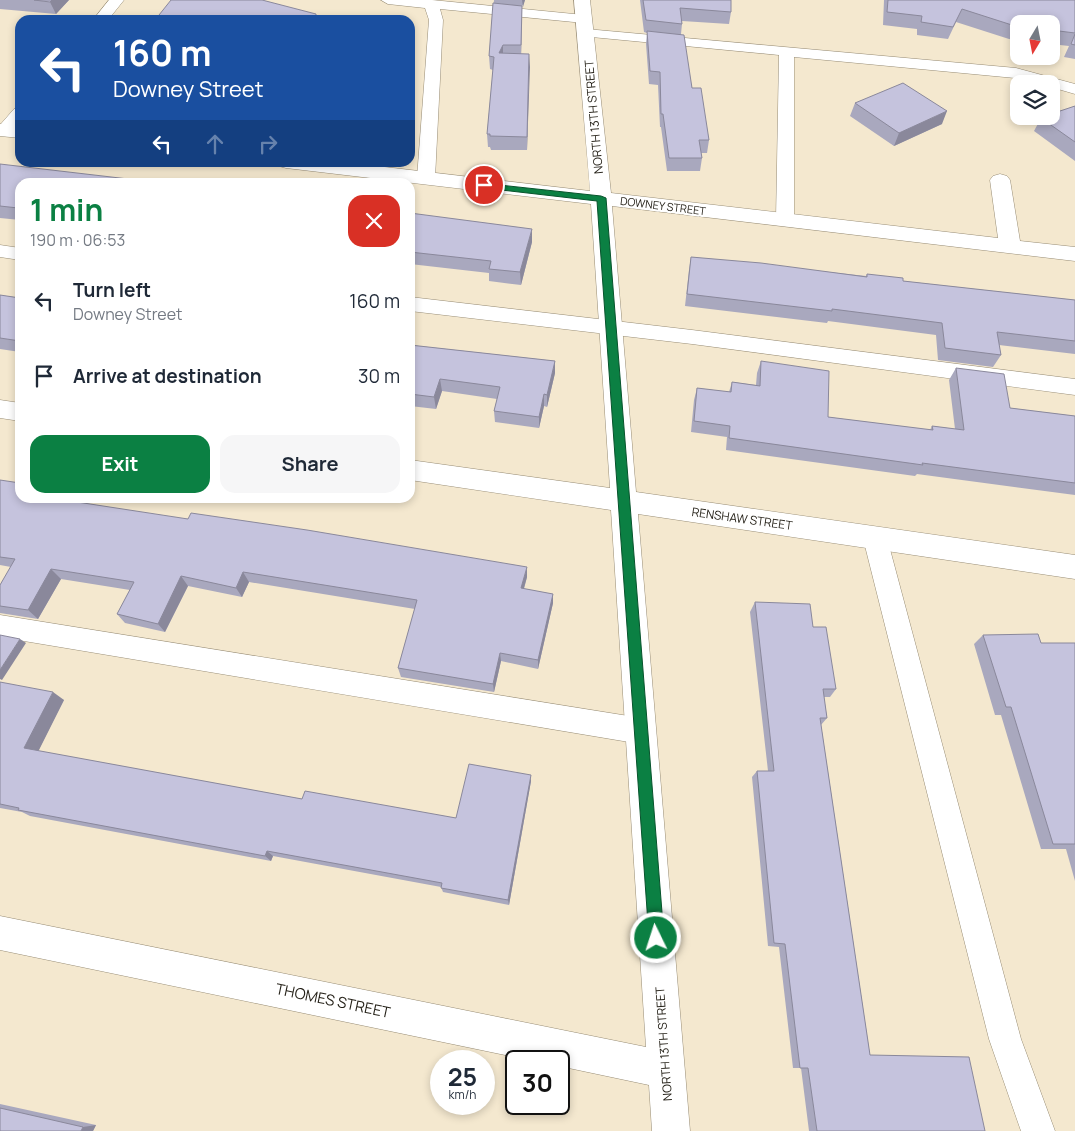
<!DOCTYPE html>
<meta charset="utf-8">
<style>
body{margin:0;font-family:Manrope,sans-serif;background:#f6f6f7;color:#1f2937;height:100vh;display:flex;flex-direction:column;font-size:19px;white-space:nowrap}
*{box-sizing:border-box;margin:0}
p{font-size:16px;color:#747a83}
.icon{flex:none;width:28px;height:28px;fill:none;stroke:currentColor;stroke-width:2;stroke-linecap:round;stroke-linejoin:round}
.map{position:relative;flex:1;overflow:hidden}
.sheet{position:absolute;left:15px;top:178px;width:400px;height:325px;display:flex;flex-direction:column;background:#fff;border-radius:15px;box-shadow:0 2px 8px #0003}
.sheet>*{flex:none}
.banner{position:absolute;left:15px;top:15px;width:400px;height:152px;border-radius:15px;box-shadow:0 2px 8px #0003;background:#1a4fa0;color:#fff;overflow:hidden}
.needle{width:32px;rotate:190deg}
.tools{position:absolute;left:1010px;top:15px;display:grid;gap:10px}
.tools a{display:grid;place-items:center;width:50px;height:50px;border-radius:10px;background:#fff;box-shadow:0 2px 8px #0003;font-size:25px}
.speed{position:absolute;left:430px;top:1050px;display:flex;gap:10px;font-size:25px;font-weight:700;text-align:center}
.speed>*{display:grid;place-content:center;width:65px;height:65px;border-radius:50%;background:#fff;box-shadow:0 2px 8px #0003;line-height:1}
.speed small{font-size:12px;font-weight:400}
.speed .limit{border:2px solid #111;border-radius:8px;background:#fff;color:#111}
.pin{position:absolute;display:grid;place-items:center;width:42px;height:42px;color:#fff;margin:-21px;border:2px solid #fff;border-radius:50%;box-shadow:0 1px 5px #0007}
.me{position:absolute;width:55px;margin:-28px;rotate:356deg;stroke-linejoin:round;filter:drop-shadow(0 0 4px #0008)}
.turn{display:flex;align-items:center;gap:18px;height:105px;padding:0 15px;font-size:22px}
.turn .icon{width:65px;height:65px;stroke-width:2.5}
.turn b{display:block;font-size:35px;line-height:42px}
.lanes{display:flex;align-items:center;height:48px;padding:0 15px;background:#0003;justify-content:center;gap:25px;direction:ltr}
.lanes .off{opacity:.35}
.round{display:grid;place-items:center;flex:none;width:52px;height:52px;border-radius:15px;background:#f6f6f7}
.overview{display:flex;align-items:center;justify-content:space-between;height:85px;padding:0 15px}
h1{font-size:30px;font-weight:700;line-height:38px;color:#0b8043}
.button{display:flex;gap:10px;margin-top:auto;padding:10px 15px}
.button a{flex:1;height:58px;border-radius:15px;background:#0b8043;color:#fff;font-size:20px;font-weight:700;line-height:58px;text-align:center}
.button a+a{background:#f6f6f7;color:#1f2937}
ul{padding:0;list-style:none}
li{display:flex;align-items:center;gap:15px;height:75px;padding:0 15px}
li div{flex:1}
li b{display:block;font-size:19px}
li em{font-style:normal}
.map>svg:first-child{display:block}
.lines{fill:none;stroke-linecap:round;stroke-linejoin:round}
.lane-casing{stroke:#988d76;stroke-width:1}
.street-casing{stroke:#988d76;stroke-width:1}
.lane{fill:#fff;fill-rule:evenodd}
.street{fill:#fff;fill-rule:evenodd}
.wall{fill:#a9a8be}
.shaded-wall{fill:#8a889b}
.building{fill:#c5c3dd;stroke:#8a889b}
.route{fill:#0b8043;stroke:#07532c}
.labels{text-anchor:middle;stroke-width:4;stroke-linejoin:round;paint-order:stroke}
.far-street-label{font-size:11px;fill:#231f16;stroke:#fff}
.street-label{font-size:12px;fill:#231f16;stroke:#fff}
.near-street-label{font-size:15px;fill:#231f16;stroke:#fff}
</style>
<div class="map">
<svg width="1075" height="1131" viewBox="0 0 1075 1131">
<rect width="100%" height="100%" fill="#f4e8cf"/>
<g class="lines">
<g class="lane-casing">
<path id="lane" d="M109 0H124L108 20H93Z
M381 0H432L584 15 589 16 591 19 589 22 584 23 440 9 443 20 435 178 432 182 426 183 420 182 417 178 429 20 425 8 388 4Z
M586 29 1016 68 1075 84V94L1051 87V84H1038L1015 78 794 57V220L791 224 785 226 779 224 776 220 779 55 581 36 579 33 581 30Z
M20 107V122L10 133 0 134V125L14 109Z
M0 245 20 248V260L0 257Z
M410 297 692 330 1075 379V395L692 344 410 311Z
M875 528 883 531 887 538 1021 1039 1055 1131H1021L989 1039 863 538 867 531Z
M0 615 641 718 650 722 654 731 650 740 641 744 0 637Z"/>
</g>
<g class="street-casing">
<path id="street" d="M574 0H590L611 193 998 238 990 180 993 176 1000 174 1007 176 1010 180 1020 241 1075 247V261L612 206 636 492 1075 555V579L638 514 690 1131H652L649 1085 559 1066V1061H534L0 950V916L646 1047 611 510 410 480V460L610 488 591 204 286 168 279 166 277 162H342L590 191Z
M0 124 20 126V138L0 136Z
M0 400 20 403V421L0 418Z"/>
</g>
<use href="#lane" class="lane"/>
<use href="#street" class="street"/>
</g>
<path class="wall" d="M0 0H69L56 14 0 9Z
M494 0H525L522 7 521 54H529L527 150H491L490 147H488L487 134 493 70 490 69 489 56Z
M640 0H731V12L729 24 682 21V24L681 34 692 88 709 140 707 153H701L702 158 700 171H667L661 127H660L658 85 649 84 646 44 647 33 644 32Z
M884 0H1075V59L1064 57 1069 46 1051 44V24H1019V40L1009 39 956 22 948 39 917 35V29L883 25Z
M855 103 942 124 894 146 850 116Z
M1075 106V161L1034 131 1041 118Z
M0 164 20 182V220L0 218Z
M410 213 532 242 521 285 489 281V273L410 264Z
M691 257 866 276 867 274 903 281 1075 300V354L999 345 1001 355 993 367 938 360 936 335 828 321 827 323 685 306 689 270Z
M0 295 20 298V352L0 349Z
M410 345 555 361V373L547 407 544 406 539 428 495 422 494 411 497 399 442 391 436 409 410 406Z
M761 361 828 417 930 430 932 426 955 429 949 380 956 368 1010 408 1075 416V495L917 474 915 476 726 450 727 437 691 432 694 400 697 388 729 392 732 382 756 385 757 373Z
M0 480 79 500 78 502 527 577 524 589 553 594V603L538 669 501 661 494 692 401 677 398 668 415 609 249 582 242 597 188 586 165 632 125 623 117 614 130 590 61 579 38 619 0 613V585L11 567 0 565Z
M755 602 813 627 836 689 830 697H824L827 718 821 725 870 1055 985 1131H809L801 1068H793L779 947 768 946 752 777 757 771H768L750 612Z
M983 635 1041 643H1075V881L1066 849H1041L1001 715H995L974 644Z
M0 682 64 700 38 751 302 799 456 818 531 781 509 905 443 892 441 887 273 856 271 861 30 816 22 812 0 808Z
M0 1104 96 1125 93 1131H0Z"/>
<path class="shaded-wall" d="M52 0H69L56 14 50 2Z
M522 0H525L523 7Z
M522 6V19L521 58V45Z
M503 45V58L499 53Z
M529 54 530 67 527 150V137Z
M947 111 942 124 894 146 899 133Z
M532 229V242L521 285 520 272Z
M555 361V373L547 407V395Z
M440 379 442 391 436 409 434 397Z
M544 394V406L539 428V417Z
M65 498H76L79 500 73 510 64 500Z
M527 567V577L521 598V588Z
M51 569 61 579 38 619 28 610Z
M243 572 249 582 242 597 236 588Z
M181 576 188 586 165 632 158 624Z
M553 594V603L538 669V660Z
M20 639 26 643 2 680 0 679V670Z
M500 653 501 661 494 692 493 684Z
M53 692 64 700 36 756 24 748Z
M531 775V781L509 905 508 900Z
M267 851 273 856 271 861 265 856Z
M96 1125 93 1131H81L83 1127Z"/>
<path class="building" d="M34 0H52L50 2Z
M171 0H262L316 14V19L301 20H155Z
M643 0H731V12L680 8 682 24 646 20Z
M888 0H1075V33L1051 30V24H1019V27L1015 26 962 9 953 27 921 22 922 16 887 12Z
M493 3 522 6 521 45H503L499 53 529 54 527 137 490 136V134H487L494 57 489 56Z
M647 31 684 35 692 88H701L709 140H699L702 158H669L663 114H661L660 72 650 71Z
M1075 34V45L1071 44Z
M903 83 947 111 899 133 855 103Z
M1075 106V142L1041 118 1045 116H1051V114Z
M0 164 154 182H20V211L16 210 18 208 0 206Z
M410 213 532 229 520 272 489 269 491 261 410 252Z
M691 257 761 263 867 277V274L903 278V281L1075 300V341L997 332 1001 355 945 348 942 323 832 309V311L687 294Z
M0 295 20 298V341L0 338Z
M410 345 555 361 547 395 544 394 539 417 494 411 500 387 440 379 434 397 410 394Z
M761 361 829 371 828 417 933 430 932 426 964 430 956 368 1004 374 1010 408 1075 416V483L922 463 923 465 729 438 730 426 694 421 697 388 731 392 732 382 760 386Z
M0 480 20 483V498H65L64 500 188 519 191 513 307 530 527 567 521 588 553 594 538 660 500 653 493 684 398 668 417 600 243 572 236 588 181 576 158 624 117 614 134 582 51 569 28 610 0 606V585L15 559 0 557Z
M755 602 810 604 813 627H826L836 689H823L827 718H820L870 1055 969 1057 985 1131H817L808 1068H800L785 944 774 943 757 771H774Z
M1038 634 1041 643H1075V844H1053L1011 707H1006L983 635Z
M0 635 20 639 0 670Z
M0 682 53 692 24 748 302 799 305 791 456 818 469 764 531 775 508 900 441 888 442 883 267 851 265 856 18 810 19 808 0 804Z
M0 1108 83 1127 81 1131H0Z"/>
<path class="route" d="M481 183 601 196 606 198 664 938 661 943 656 945 651 943 649 938 597 201 484 188 481 187Z"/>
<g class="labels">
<g class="far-street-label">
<text transform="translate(663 206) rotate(7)" y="4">DOWNEY STREET</text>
</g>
<g class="street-label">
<text transform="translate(594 117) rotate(-95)" y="4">NORTH 13TH STREET</text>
<text transform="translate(742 519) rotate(8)" y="4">RENSHAW STREET</text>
<text transform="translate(664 1044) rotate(-94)" y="4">NORTH 13TH STREET</text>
</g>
<g class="near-street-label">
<text transform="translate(333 1001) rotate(12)" y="5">THOMES STREET</text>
</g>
</g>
</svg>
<div class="tools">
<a><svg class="needle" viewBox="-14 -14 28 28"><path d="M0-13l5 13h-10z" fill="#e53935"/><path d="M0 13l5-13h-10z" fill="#747a83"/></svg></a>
<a><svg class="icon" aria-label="layers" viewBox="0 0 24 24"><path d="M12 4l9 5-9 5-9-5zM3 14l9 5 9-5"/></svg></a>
</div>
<div class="speed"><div>25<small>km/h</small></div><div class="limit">30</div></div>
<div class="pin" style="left:484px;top:185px;background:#d93025"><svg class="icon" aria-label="arrive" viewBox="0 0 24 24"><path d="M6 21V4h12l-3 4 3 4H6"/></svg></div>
<svg class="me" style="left:656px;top:938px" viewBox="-20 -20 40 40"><circle r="17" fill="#0b8043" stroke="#fff" stroke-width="3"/><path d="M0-11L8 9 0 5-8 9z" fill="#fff"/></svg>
<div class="banner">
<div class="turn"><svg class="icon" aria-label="left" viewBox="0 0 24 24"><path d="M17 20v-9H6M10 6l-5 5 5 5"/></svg><div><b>160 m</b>Downey Street</div></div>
<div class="lanes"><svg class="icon" aria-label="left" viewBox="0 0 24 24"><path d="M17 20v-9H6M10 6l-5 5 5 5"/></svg><svg class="icon off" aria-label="ahead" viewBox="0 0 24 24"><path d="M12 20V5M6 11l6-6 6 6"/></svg><svg class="icon off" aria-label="right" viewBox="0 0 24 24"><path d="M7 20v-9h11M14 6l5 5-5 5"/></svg></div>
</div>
<section class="sheet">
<div class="overview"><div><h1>1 min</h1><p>190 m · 06:53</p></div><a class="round" style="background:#d93025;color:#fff"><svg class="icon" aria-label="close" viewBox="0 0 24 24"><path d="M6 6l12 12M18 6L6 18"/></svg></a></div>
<ul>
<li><svg class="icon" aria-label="left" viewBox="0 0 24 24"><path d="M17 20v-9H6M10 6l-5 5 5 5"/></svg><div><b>Turn left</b><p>Downey Street</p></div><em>160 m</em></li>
<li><svg class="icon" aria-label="arrive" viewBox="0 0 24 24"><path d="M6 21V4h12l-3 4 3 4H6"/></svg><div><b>Arrive at destination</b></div><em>30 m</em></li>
</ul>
<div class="button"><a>Exit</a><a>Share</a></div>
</section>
</div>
